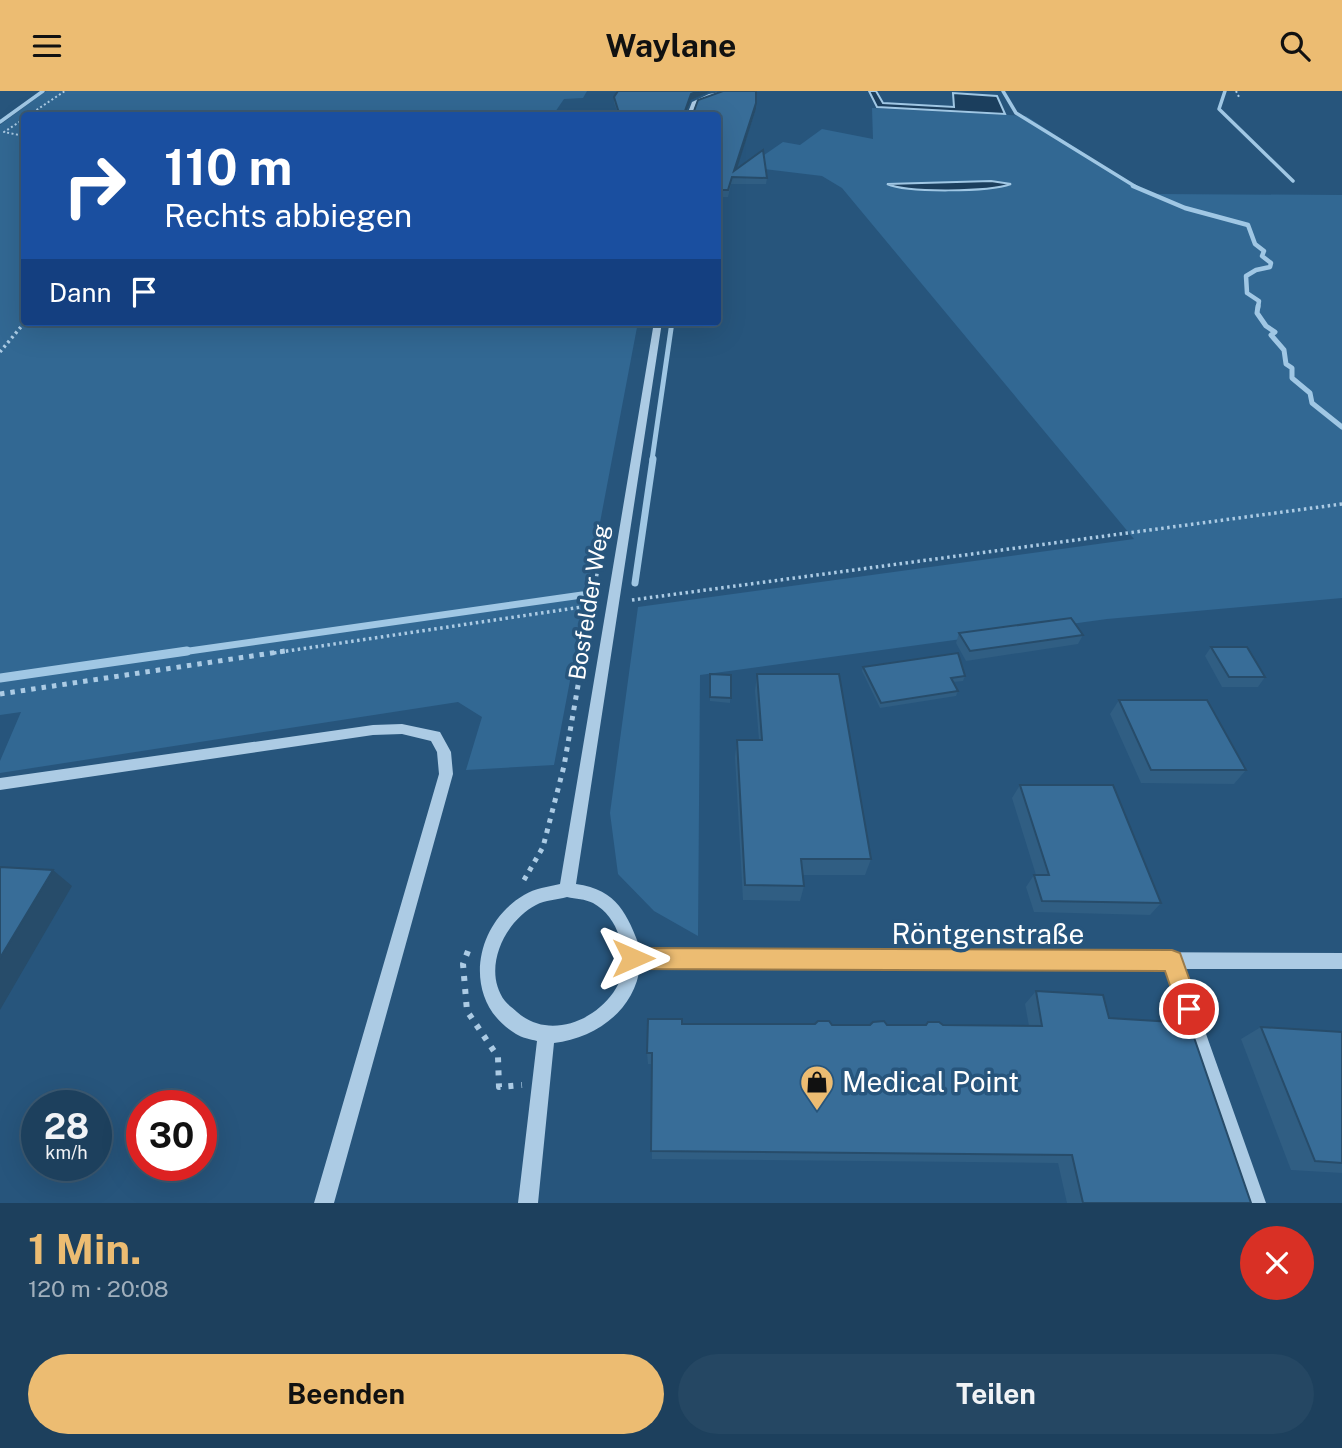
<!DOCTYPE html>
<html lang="de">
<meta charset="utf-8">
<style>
body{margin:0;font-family:"Public Sans",sans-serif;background:#254763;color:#f1f3f6;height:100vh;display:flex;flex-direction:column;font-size:26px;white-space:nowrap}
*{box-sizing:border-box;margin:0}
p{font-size:23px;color:#a0afbc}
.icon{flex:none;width:38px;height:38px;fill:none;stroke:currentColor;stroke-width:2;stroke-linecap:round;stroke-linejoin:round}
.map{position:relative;height:1112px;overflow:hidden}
.sheet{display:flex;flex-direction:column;background:#1d405d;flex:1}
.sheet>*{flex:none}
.top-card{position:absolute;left:21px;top:21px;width:700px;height:214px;border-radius:7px;box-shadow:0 7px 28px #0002,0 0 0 2px #3b5972;background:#1a4fa0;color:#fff;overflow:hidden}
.speed{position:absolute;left:21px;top:999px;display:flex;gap:14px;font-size:35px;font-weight:700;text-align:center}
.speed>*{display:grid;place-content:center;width:91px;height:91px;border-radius:50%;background:#1d405d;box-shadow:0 7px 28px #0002,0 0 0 2px #3b5972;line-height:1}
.speed small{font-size:18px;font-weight:400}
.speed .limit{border:10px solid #d22;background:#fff;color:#111}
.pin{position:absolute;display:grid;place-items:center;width:60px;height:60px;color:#fff;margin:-30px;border:4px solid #fff;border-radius:50%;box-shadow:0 2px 7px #0007}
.me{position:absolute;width:77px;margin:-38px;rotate:90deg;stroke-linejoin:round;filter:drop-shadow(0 0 5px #0008)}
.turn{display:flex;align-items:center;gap:24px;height:147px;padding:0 28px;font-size:32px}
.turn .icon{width:91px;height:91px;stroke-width:2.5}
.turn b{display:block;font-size:49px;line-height:60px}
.then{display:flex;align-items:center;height:66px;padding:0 28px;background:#0003;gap:14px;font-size:26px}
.round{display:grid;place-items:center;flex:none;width:74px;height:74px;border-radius:37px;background:#254763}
.headline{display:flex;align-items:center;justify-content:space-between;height:119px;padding:0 28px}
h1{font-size:42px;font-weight:700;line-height:52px;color:#ecbc72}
.primary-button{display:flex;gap:14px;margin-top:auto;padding:14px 28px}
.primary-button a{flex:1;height:80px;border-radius:42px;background:#ecbc72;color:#111;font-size:28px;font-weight:700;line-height:80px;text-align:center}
.primary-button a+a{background:#254763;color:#f1f3f6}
header{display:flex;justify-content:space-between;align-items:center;height:91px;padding:0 28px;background:#ecbc72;color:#111;font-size:32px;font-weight:700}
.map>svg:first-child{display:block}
.green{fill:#326893}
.water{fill:#1b3e5d;stroke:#a0c7e4;stroke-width:2}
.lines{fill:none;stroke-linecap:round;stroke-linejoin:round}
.stream-far4{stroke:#a0c7e4;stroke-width:3.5}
.stream-far3{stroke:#a0c7e4;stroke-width:4.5}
.stream-far2{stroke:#a0c7e4;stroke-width:5}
.stream-far1{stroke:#a0c7e4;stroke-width:7}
.stream{stroke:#a0c7e4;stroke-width:9}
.path-far3{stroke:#accbe4;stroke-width:2;stroke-dasharray:2 2.5;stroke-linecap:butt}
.path-far2{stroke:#accbe4;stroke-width:3.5;stroke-dasharray:2.5 3.5;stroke-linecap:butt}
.path-far1{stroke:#accbe4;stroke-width:5;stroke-dasharray:4.5 6;stroke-linecap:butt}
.path{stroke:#accbe4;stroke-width:6;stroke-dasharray:5 8;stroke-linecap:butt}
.minor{fill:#accbe4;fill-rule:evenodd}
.wall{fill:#305e83}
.shaded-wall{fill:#274c6a}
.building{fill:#386d98;stroke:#274c6a;stroke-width:2}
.route{fill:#ecbc72;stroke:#997a4a;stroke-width:2}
.labels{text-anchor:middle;stroke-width:7;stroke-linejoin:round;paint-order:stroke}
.street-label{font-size:23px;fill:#fff;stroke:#27557c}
.near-street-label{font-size:28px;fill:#fff;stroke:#27557c}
.near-poi-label{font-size:28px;fill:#fff;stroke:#27557c;text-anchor:start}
</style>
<header><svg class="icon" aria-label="menu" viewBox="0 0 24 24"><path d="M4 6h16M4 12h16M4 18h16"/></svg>Waylane<svg class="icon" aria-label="search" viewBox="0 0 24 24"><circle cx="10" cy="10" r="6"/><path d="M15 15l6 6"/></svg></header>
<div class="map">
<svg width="1342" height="1112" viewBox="0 0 1342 1112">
<rect width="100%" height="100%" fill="#27557c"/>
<path class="green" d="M46 0H587L583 7 564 8 553 24H24V231H638L554 674 466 679 482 626 458 611 0 682V670L21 621 0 624V34Z
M872 17 1026 25 1136 96 1154 103 1342 104V507L1107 528 700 584 698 845 654 820 618 783 610 722 638 516 1134 448 842 97 822 85 747 76 783 51 800 54 822 38 873 48Z"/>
<path class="water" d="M869 0H876L883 12 954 16 953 2 997 5 1005 23 877 16Z
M991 90 1011 93C989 101 907 102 887 93Z"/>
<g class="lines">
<path class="stream-far4" d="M1003 0 1016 22 1136 96
M1225 0 1219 18 1293 90
M0 31 43 0"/>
<path class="stream-far3" d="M1133 95 1185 117 1248 134 1255 153 1264 160 1262 165 1271 172 1270 176 1256 179 1246 185 1247 202 1259 210 1258 217"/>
<path class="stream-far2" d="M1258 215 1257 222 1266 235 1275 241 1271 244 1284 259 1286 273 1292 277V287L1310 302 1312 312 1342 336
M652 369 672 231"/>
<path class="stream-far1" d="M635 492 653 368
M175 562 582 504"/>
<path class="stream" d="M0 587 187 560"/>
<path class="path-far3" d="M1236 0 1239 6
M29 24 65 0
M24 28 4 41 24 45"/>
<path class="path-far2" d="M0 261 25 231
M632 509 1342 413
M274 562 595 514
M583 562 600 466"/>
<path class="path-far1" d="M0 603 285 560
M524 789 543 756 564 675 584 560"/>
<path class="path" d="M468 860 463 873 467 920 498 966 499 996 522 994"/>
<path class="minor" d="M726 0H736L712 5 696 13 692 24H687L692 11 709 3Z
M654 231H662L576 793C618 799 627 823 641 859L1342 862V878H1183L1266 1112H1246L1166 877 640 875C635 920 595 947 554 952L538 1112H518L537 950C530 948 522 947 516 943 461 910 473 834 524 804 535 797 548 796 560 793ZM567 806C576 808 585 808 593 812 606 819 615 832 619 845 621 850 624 855 625 860 630 914 558 958 517 921 513 917 508 914 505 910 481 878 505 830 536 814 545 809 557 809 567 806Z
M402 633 440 641 451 661 453 683 334 1112H314L439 683 437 661 431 650 402 643 373 644 0 699V687L373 634Z"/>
</g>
<path class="wall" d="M618 0H711L691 9 687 20 756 18 736 79 767 87 766 93H731L728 106H722L721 146H718V24L618 22 614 12V6Z
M959 542 1083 544 1078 553 966 570 956 552Z
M1211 556 1265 586 1258 596H1222L1205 565Z
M863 576 965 585 963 590 953 591 958 600 956 605 880 617 862 580Z
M710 583 731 584 730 612 710 610Z
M757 583 871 768 865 784H803L804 795 800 810 743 809 735 666 737 649H759L755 600Z
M1119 609 1246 679 1234 693 1141 692 1110 623Z
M1020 694 1161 812 1150 824 1034 821 1026 796 1034 784H1036L1012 707Z
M1036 900 1109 927 1251 1112H1067L1058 1072 652 1068V973H648L647 962 682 933 1029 935 1025 913Z
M1261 936 1342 941V1082L1291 1079 1241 948Z"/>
<path class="shaded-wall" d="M698 0H711L691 9 685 24V20L691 3Z
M756 12V18L734 87V80Z
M53 779 72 795 0 919V867Z"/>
<path class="building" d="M618 0H698L691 3 685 20H694L698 9 723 0H756V12L734 80 763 59 767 87 732 86 728 99H722L721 139H718V24H560L563 21 619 22 614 6Z
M1071 527 1083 544 970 560 959 542Z
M1211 556H1247L1265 586H1229Z
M958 562 965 585 951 587 958 600 881 612 863 576Z
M710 583 731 584V607L710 606Z
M757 583H839L871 768H801L804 795 745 794 737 649H762Z
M1119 609H1207L1246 679H1151Z
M1020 694H1113L1161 812 1042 810 1034 784H1049Z
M0 776 53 779 0 867Z
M1036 900 1103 904 1109 927 1189 932 1251 1112H1083L1072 1064 651 1060 652 962H647L648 928H682V933H815L818 930H829L832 934H870L873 931 884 930 887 934H926L928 931H939L943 934 1042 935Z
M1261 936 1342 941V1072L1315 1070Z"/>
<path class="route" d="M633 857 1172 859 1180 862 1200 918 1197 926 1189 929 1181 926 1165 880 633 878 625 875 622 867 625 860Z"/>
<defs>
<g id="shop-pin" transform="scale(1.75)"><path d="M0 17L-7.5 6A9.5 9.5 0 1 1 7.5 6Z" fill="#ecbc72" stroke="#27557c"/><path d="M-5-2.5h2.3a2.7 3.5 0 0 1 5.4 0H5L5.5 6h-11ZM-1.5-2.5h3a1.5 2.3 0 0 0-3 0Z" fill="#111"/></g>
</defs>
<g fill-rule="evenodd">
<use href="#shop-pin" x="817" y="991"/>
</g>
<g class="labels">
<g class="street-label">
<text transform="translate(589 511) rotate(-81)" y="8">Bosfelder Weg</text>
</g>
<g class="near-street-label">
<text x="988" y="853">Röntgenstraße</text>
</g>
<g class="near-poi-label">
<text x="842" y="1001">Medical Point</text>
</g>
</g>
</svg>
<div class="speed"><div>28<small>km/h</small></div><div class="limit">30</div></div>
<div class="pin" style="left:1189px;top:918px;background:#d93025"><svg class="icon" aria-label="arrive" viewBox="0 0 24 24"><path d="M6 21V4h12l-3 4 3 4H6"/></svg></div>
<svg class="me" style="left:633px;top:867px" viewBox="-20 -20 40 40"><path d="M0-17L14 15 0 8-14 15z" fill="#ecbc72" stroke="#fff" stroke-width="4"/></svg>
<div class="top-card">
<div class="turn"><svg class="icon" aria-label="right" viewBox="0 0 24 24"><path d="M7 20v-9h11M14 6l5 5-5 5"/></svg><div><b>110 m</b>Rechts abbiegen</div></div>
<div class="then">Dann<svg class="icon" aria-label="arrive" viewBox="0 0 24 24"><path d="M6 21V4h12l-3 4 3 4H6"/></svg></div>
</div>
</div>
<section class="sheet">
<div class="headline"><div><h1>1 Min.</h1><p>120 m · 20:08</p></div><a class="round" style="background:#d93025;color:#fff"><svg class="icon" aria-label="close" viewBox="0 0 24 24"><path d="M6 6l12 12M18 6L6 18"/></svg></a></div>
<div class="primary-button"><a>Beenden</a><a>Teilen</a></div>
</section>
